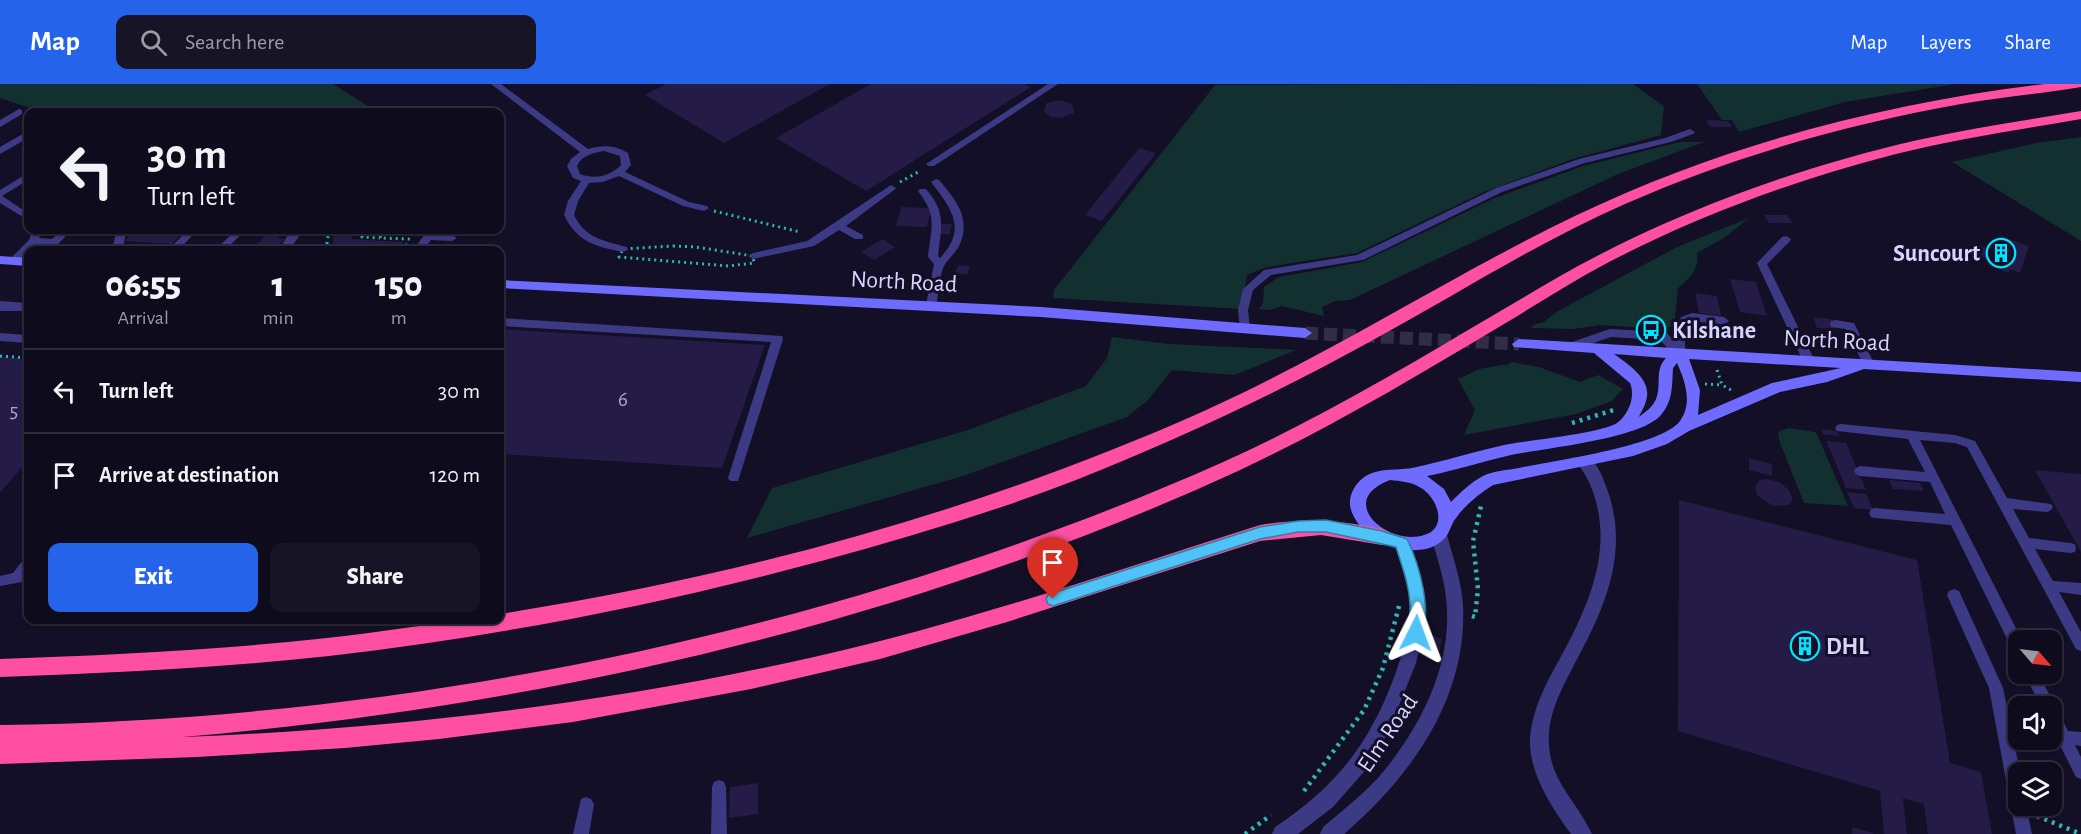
<!DOCTYPE html>
<style>
body{margin:0;font-family:"Alegreya Sans",sans-serif;background:#171425;color:#f1f3f6;height:100vh;display:flex;flex-direction:column;font-size:22px;white-space:nowrap}
*{box-sizing:border-box;margin:0}
p{font-size:20px;color:#9b9ba3}
.icon{flex:none;width:33px;height:33px;fill:none;stroke:currentColor;stroke-width:2;stroke-linecap:round;stroke-linejoin:round}
.map{position:relative;flex:1;overflow:hidden}
.panel{position:absolute;left:24px;top:162px;width:480px;height:378px;display:flex;flex-direction:column;background:#0e0b1c;border-radius:12px;box-shadow:0 2px 4px #0004,0 0 0 2px #2e2b3b}
.panel>*{flex:none}
.top-card{position:absolute;left:24px;top:24px;width:480px;height:126px;border-radius:12px;box-shadow:0 2px 4px #0004,0 0 0 2px #2e2b3b;background:#0e0b1c;color:#f1f3f6;overflow:hidden}
.needle{width:39px;rotate:118deg}
.buttons{position:absolute;left:2008px;top:546px;display:grid;gap:12px}
.buttons a{display:grid;place-items:center;width:54px;height:54px;border-radius:12px;background:#0e0b1c;box-shadow:0 2px 4px #0004,0 0 0 2px #2e2b3b;font-size:30px}
.pin{position:absolute;display:grid;place-items:center;width:51px;height:51px;color:#fff;margin:-62px -26px;border-radius:50% 50% 50% 0;rotate:-45deg;box-shadow:0 0 6px #0007}
.pin .icon{rotate:45deg}
.me{position:absolute;width:66px;margin:-33px;rotate:3deg;stroke-linejoin:round;filter:drop-shadow(0 0 4px #0008)}
.turn{display:flex;align-items:center;gap:21px;height:126px;padding:0 24px;font-size:27px}
.turn .icon{width:78px;height:78px;stroke-width:2.5}
.turn b{display:block;font-size:42px;line-height:51px}
.eta{display:flex;justify-content:space-evenly;align-items:center;height:102px;text-align:center}
.eta b{font-size:36px;font-weight:800;line-height:42px}
.primary-button{display:flex;gap:12px;margin-top:auto;padding:12px 24px}
.primary-button a{flex:1;height:69px;border-radius:12px;background:#2563eb;color:#fff;font-size:24px;font-weight:800;line-height:69px;text-align:center}
.primary-button a+a{background:#171425;color:#f1f3f6}
ul{padding:0;list-style:none}
li{display:flex;align-items:center;gap:18px;height:84px;padding:0 24px;border-top:2px solid #2e2b3b}
li div{flex:1}
li b{display:block;font-size:22px}
li em{font-style:normal}
header{display:flex;align-items:center;gap:36px;box-sizing:border-box;height:84px;padding:0 30px;background:#2563eb;color:#fff}
header strong{font-size:28px}
nav{display:flex;gap:33px;margin-inline-start:auto;font-size:21px}
.search{width:420px;height:54px;background:#171425;display:flex;align-items:center;gap:15px;box-sizing:border-box;padding:0 21px;border-radius:12px;color:#9b9ba3;font-size:22px}
.map>svg:first-child{display:block}
.green{fill:#12302f}
.building{fill:#241b47}
.lines{fill:none;stroke-linecap:round;stroke-linejoin:round}
.secondary-tunnel{stroke:#312d47;stroke-width:13;stroke-dasharray:13 6;stroke-linecap:butt}
.path-far1{stroke:#2fb8b0;stroke-width:3;stroke-dasharray:2 4;stroke-linecap:butt}
.path{stroke:#2fb8b0;stroke-width:4.5;stroke-dasharray:3 5;stroke-linecap:butt}
.lane{fill:#3d3a85;fill-rule:evenodd}
.street{fill:#3d3a85;fill-rule:evenodd}
.secondary{fill:#6f6bff;fill-rule:evenodd}
.highway{fill:#ff4fa3;fill-rule:evenodd}
.route{fill:#4fc3f7;stroke:#337fa1;stroke-width:1.5}
.labels{text-anchor:middle;stroke-width:6;stroke-linejoin:round;paint-order:stroke}
.number-label{font-size:21px;fill:#aca6d1}
.poi-label{font-size:24px;font-weight:bold;fill:#d9d4ff;stroke:#130f26;text-anchor:start}
.street-label{font-size:24px;fill:#d9d4ff;stroke:#130f26}
</style>
<header>
<strong>Map</strong>
<div class="search"><svg class="icon" aria-label="search" viewBox="0 0 24 24"><circle cx="10" cy="10" r="6"/><path d="M15 15l6 6"/></svg>Search here</div>
<nav><a>Map</a><a>Layers</a><a>Share</a></nav>
</header>
<div class="map">
<svg width="2081" height="750" viewBox="0 0 2081 750">
<rect width="100%" height="100%" fill="#130f26"/>
<path class="green" d="M0 0H333L371 24 373 28H42L0 14Z
M1633 0 1664 22 1661 51 1573 75 1484 108 1357 169 1267 183 1247 191 1241 225 1053 214 1054 206 1215 1Z
M1697 0H1956L1845 18 1739 48 1732 36H1722Z
M2081 53V157L1952 78 2036 59Z
M1680 58H1704L1618 90 1350 216 1335 217 1322 223 1324 232 1282 222 1270 226 1259 225 1263 219 1264 203 1279 193 1362 178 1495 114 1583 82Z
M1749 134 1724 154 1697 169C1699 186 1691 193 1678 204L1674 242 1660 245 1601 241 1573 245 1532 244 1533 241 1544 238 1558 227 1677 163Z
M1112 253 1169 260 1296 266 1235 291 1172 286 1148 316 1127 333 963 392 747 454 772 404 968 346 1086 302 1107 274Z
M1511 278 1539 283 1580 298 1598 291 1623 305 1612 317 1576 330 1464 351 1475 326 1458 295 1479 285 1509 280Z
M1788 344 1816 348 1848 422 1804 419 1779 356 1778 348Z"/>
<path class="building" d="M666 0H830L724 59 645 11Z
M871 0H1024L1031 3 866 107 776 54Z
M1060 16 1072 20 1074 29 1061 34 1051 33 1044 28 1046 19Z
M1706 36 1728 37 1732 43H1710Z
M1139 64 1156 69 1102 137 1085 131Z
M901 123 931 124 927 143 896 142Z
M1764 131H1787L1793 139H1769Z
M942 140H952L950 150H940Z
M135 146H185L172 160 124 157Z
M270 146H284L278 154 285 155 275 165 254 164Z
M334 146H352V155L403 158 397 166H331L333 163Z
M2001 152 2029 162 2020 189 2010 185 2009 189 1991 182 1993 177 1975 171 1978 161 1996 167Z
M882 155 895 163 874 176 861 168Z
M958 181 970 182 967 191 955 189Z
M1730 195 1756 198 1767 232 1740 228Z
M1695 209 1717 212 1721 232 1699 229Z
M1813 233 1831 235 1835 245 1817 244Z
M500 245 765 261 722 384 500 370Z
M0 273 28 275V376L0 409Z
M1821 345 1837 347 1839 352 1823 350Z
M1826 357 1846 359 1866 406 1846 404Z
M1749 374 1772 380V392L1749 386Z
M2035 386 2081 390V468Z
M1766 395 1779 398 1789 406 1793 415 1789 421 1773 422 1757 411 1755 402 1760 396Z
M1889 396 1920 399 1924 407 1893 405Z
M1847 408 1866 410 1873 426 1854 424Z
M1679 416 1917 476 1950 679 1981 688 1992 750H1928L1924 720 1903 714 1907 750H1884L1880 707 1678 647Z
M1431 551 1442 555 1438 573 1426 569Z
M758 699V730L729 734 730 703Z
M1852 743 1873 749V750H1852Z"/>
<g class="lines">
<path class="secondary-tunnel" d="M1305 249 1519 260"/>
<path class="path-far1" d="M900 98 920 87
M714 127 800 148
M364 146 362 153 380 154
M382 146 380 154 410 155
M673 162 696 163 753 172 754 179 728 182 619 173 623 165Z
M326 166 329 146
M402 166 409 158
M0 272 28 274
M1717 286 1722 301 1731 306
M1705 300 1722 301"/>
<path class="path" d="M1572 339 1617 325
M1472 532 1475 533 1478 505 1473 457 1481 422
M1304 707 1364 626 1383 584 1399 522
M2037 732 2081 750
M1245 750 1271 731"/>
<path class="lane" d="M491 0H501L588 65C604 61 613 61 628 69L631 81 625 88 689 118 707 122 709 124 704 127 683 122 619 92 603 98 589 99 578 117 574 131C585 154 604 157 627 163L628 165 623 168C595 162 578 159 564 131L568 117 581 97 573 94 567 82 571 75 580 68ZM604 67 620 72 621 81C610 92 595 96 580 90L577 82C582 71 593 69 604 67Z
M1048 0H1058L934 82H928L926 80Z
M19 25 22 26V30L0 43V36Z
M1690 45 1695 48 1693 50 1671 58 1585 79 1502 108 1363 176 1271 191 1253 206 1248 226 1250 244 1245 248 1240 244 1238 226 1243 205 1264 186 1357 171 1496 104 1579 75 1665 54Z
M28 47V54L0 70V63Z
M28 89V96L2 112 28 129V136L0 119V106Z
M936 95 939 96C956 116 972 135 959 162 955 170 946 177 943 184 939 196 939 209 936 221L931 225 926 221 934 180 928 173C931 143 938 133 918 107L920 105H926C947 129 941 143 938 172L940 174C968 145 951 124 931 98Z
M891 101 896 104 894 106 846 142 863 151V155H855L839 146 814 162 753 175 748 172 753 169 807 157Z
M33 146H43L39 154 52 155 62 146H72L58 160H36L18 179H10L9 177 10 175 29 156Z
M117 146H127L123 162 144 163 149 166H82L73 165 72 163 77 160 113 161Z
M188 146H198L178 166H168Z
M236 146H246L225 166H215Z
M291 146H301L300 151 289 166H279Z
M428 150 452 151 457 154 452 157 431 156 427 161 428 166H418L417 161 424 151Z
M1786 152 1791 155 1790 157 1767 180 1815 277 1809 281 1803 277 1757 179 1782 153Z
M1692 229 1724 233 1729 237 1724 241 1693 237 1690 238 1685 253V269L1679 273 1675 272 1660 256 1611 253 1570 267 1564 263 1566 260 1610 245 1663 248 1667 249 1674 257 1681 233Z
M500 234 782 252 783 255 738 397H730L728 394 771 258 500 242Z
M1835 236 1854 239 1875 281 1873 284H1865L1846 245 1831 243 1830 240 1831 237Z
M0 249 28 251V259L0 257Z
M1841 340 1955 351 1975 357 2007 414 2051 420 2053 423 2051 426 2047 428 2013 425 2029 454 2070 459 2075 460 2076 464 2075 468 2070 469 2035 465 2053 497 2081 499V511L2059 508 2081 548V567L2076 565 1967 363 1955 359 1920 356 2022 556H2019V571L2014 569 1951 441 1875 434 1871 433 1869 429 1871 425 1875 424 1945 430 1930 398 1860 392 1856 390 1854 387 1856 384 1860 382 1925 388 1908 355 1837 347 1835 344 1837 341Z
M28 475V489L22 498 0 502V492L13 489 23 476Z
M1954 505 1959 507 2003 604 2020 688 2019 722H2026L2032 750H2016L1989 604 1947 511 1949 507Z
M2024 590H2038L2053 617 2054 624 2057 625 2068 647 2081 648V662L2075 661 2081 673V695L2076 693 2052 645V622H2041Z
M719 696 724 698 726 703 727 750H711L712 703 714 698Z
M586 713 591 715 594 720 589 750H573L581 715Z"/>
<path class="street" d="M0 217 28 219V227H0Z
M1585 372C1597 376 1603 394 1607 405 1630 467 1605 524 1575 579 1562 604 1547 631 1549 660 1550 697 1578 719 1592 750H1571C1552 724 1531 692 1530 660 1530 631 1544 603 1558 578 1589 522 1617 461 1589 398 1586 391 1581 385 1577 378L1580 374Z
M1439 445 1445 446 1447 451C1453 474 1462 498 1463 522 1467 615 1411 692 1344 750H1320L1323 743C1342 727 1361 712 1378 694 1420 645 1454 580 1446 514 1444 492 1436 472 1431 451L1433 446Z
M1402 453 1408 454 1410 459 1424 505 1425 538 1416 579 1388 649 1369 682 1333 723 1298 750H1272L1275 743C1337 702 1371 658 1396 588 1403 567 1410 544 1410 521 1409 500 1400 479 1394 459L1396 454Z"/>
<path class="secondary" d="M0 172 28 174V182L0 180Z
M500 196 1041 223 1305 244 1312 249 1305 254 1041 233 500 204Z
M1519 255 2081 288V298L1864 285 1827 298 1780 308 1689 347 1667 360 1633 372 1493 401C1479 410 1466 420 1456 434 1451 440 1450 448 1445 454 1429 472 1396 468 1377 456 1365 449 1352 436 1350 421 1349 411 1355 400 1363 394 1378 383 1395 387 1412 384 1445 377 1476 367 1509 360 1531 356 1602 349 1617 339 1628 331 1636 313 1630 299L1594 269 1514 263 1512 260ZM1614 270 1666 274C1654 286 1662 301 1656 315 1653 323 1645 328 1639 333 1639 332 1645 322 1646 317 1653 296 1629 281 1614 270ZM1689 275 1841 284 1772 299 1698 331 1700 306ZM1677 279C1685 297 1693 319 1680 337 1662 362 1552 377 1519 384 1507 386 1493 387 1483 392 1470 399 1461 408 1451 418L1444 405 1427 392C1454 387 1480 378 1507 372 1541 364 1639 356 1661 331 1673 317 1672 302 1673 284ZM1390 396C1401 397 1412 398 1421 404 1437 413 1449 444 1424 451 1389 463 1334 417 1390 396Z"/>
<path class="highway" d="M2045 0H2081V3C2041 10 2001 13 1961 20 1847 40 1732 73 1625 120 1534 160 1451 214 1364 261 1271 312 1174 357 1076 396 994 428 909 453 825 476 662 520 496 553 329 572 220 584 110 589 0 593V575C109 571 219 566 327 554 385 548 442 536 500 536V530C741 492 980 427 1204 327 1333 269 1450 192 1577 131 1723 61 1885 19 2045 0Z
M2081 27V35C2018 46 1954 55 1892 71 1795 96 1698 132 1609 178 1573 197 1539 219 1504 240 1417 292 1330 344 1238 387 907 539 545 622 183 653 395 645 606 620 814 573 965 539 1112 488 1260 441 1302 434 1340 436 1382 445L1389 448 1392 453 1389 458 1382 461 1321 451 1260 457 1007 538 880 575 751 605 573 638 439 655 345 664 197 673 0 680V641C411 636 844 546 1221 379 1315 337 1404 284 1492 232 1527 212 1561 190 1597 172 1698 120 1808 81 1918 56 1972 44 2027 36 2081 27Z"/>
</g>
<path class="route" d="M1326 436 1382 447 1407 455C1419 479 1433 529 1421 554L1416 556 1410 554C1406 543 1411 531 1410 520 1409 500 1402 482 1396 463L1326 448H1298L1260 455 1053 522 1048 520 1046 515 1048 511 1053 509 1260 443 1298 437Z"/>
<defs>
<g id="building-ring" transform="scale(1.5)"><circle r="9.5" fill="#130f26" stroke="#00e5ff" stroke-width="1.5"/><path d="M-4-6H4V6H1V3H-1V6H-4ZM-2.5-4.3h1.7v1.8h-1.7ZM.8-4.3h1.7v1.8H.8ZM-2.5-1h1.7V.8h-1.7ZM.8-1h1.7V.8H.8Z" fill="#00e5ff"/></g>
<g id="bus-ring" transform="scale(1.5)"><circle r="9.5" fill="#130f26" stroke="#00e5ff" stroke-width="1.5"/><path d="M-5-6H5V4H4V6H2V4H-2V6H-4V4H-5ZM-3.5-4V0h7V-4ZM-3.5 1.2v1.5H-2V1.2ZM2 1.2v1.5H3.5V1.2Z" fill="#00e5ff"/></g>
</defs>
<g fill-rule="evenodd">
<use href="#building-ring" x="2001" y="169"/>
<use href="#bus-ring" x="1651" y="246"/>
<use href="#building-ring" x="1805" y="562"/>
</g>
<g class="labels">
<g class="number-label">
<text x="623" y="322">6</text>
<text x="14" y="333">5</text>
</g>
<g class="poi-label">
<text x="1980" y="177" text-anchor="end">Suncourt</text>
<text x="1672" y="254">Kilshane</text>
<text x="1826" y="570">DHL</text>
</g>
<g class="street-label">
<text transform="translate(904 197) rotate(3)" y="8">North Road</text>
<text transform="translate(1837 256) rotate(3)" y="8">North Road</text>
<text transform="translate(1387 649) rotate(-56)" y="8">Elm Road</text>
</g>
</g>
</svg>
<div class="buttons">
<a><svg class="needle" viewBox="-14 -14 28 28"><path d="M0-13l5 13h-10z" fill="#e53935"/><path d="M0 13l5-13h-10z" fill="#9b9ba3"/></svg></a>
<a><svg class="icon" aria-label="sound" viewBox="0 0 24 24"><path d="M4 9h4l5-4v14l-5-4H4zM17 9q2 3 0 6"/></svg></a>
<a><svg class="icon" aria-label="layers" viewBox="0 0 24 24"><path d="M12 4l9 5-9 5-9-5zM3 14l9 5 9-5"/></svg></a>
</div>
<div class="pin" style="left:1053px;top:515px;background:#d93025"><svg class="icon" aria-label="arrive" viewBox="0 0 24 24"><path d="M6 21V4h12l-3 4 3 4H6"/></svg></div>
<svg class="me" style="left:1416px;top:549px" viewBox="-20 -20 40 40"><path d="M0-17L14 15 0 8-14 15z" fill="#4fc3f7" stroke="#fff" stroke-width="4"/></svg>
<div class="top-card">
<div class="turn"><svg class="icon" aria-label="left" viewBox="0 0 24 24"><path d="M17 20v-9H6M10 6l-5 5 5 5"/></svg><div><b>30 m</b>Turn left</div></div>
</div>
<section class="panel">
<div class="eta">
<div><b>06:55</b><p>Arrival</p></div>
<div><b>1</b><p>min</p></div>
<div><b>150</b><p>m</p></div>
</div>
<ul>
<li><svg class="icon" aria-label="left" viewBox="0 0 24 24"><path d="M17 20v-9H6M10 6l-5 5 5 5"/></svg><div><b>Turn left</b></div><em>30 m</em></li>
<li><svg class="icon" aria-label="arrive" viewBox="0 0 24 24"><path d="M6 21V4h12l-3 4 3 4H6"/></svg><div><b>Arrive at destination</b></div><em>120 m</em></li>
</ul>
<div class="primary-button"><a>Exit</a><a>Share</a></div>
</section>
</div>
